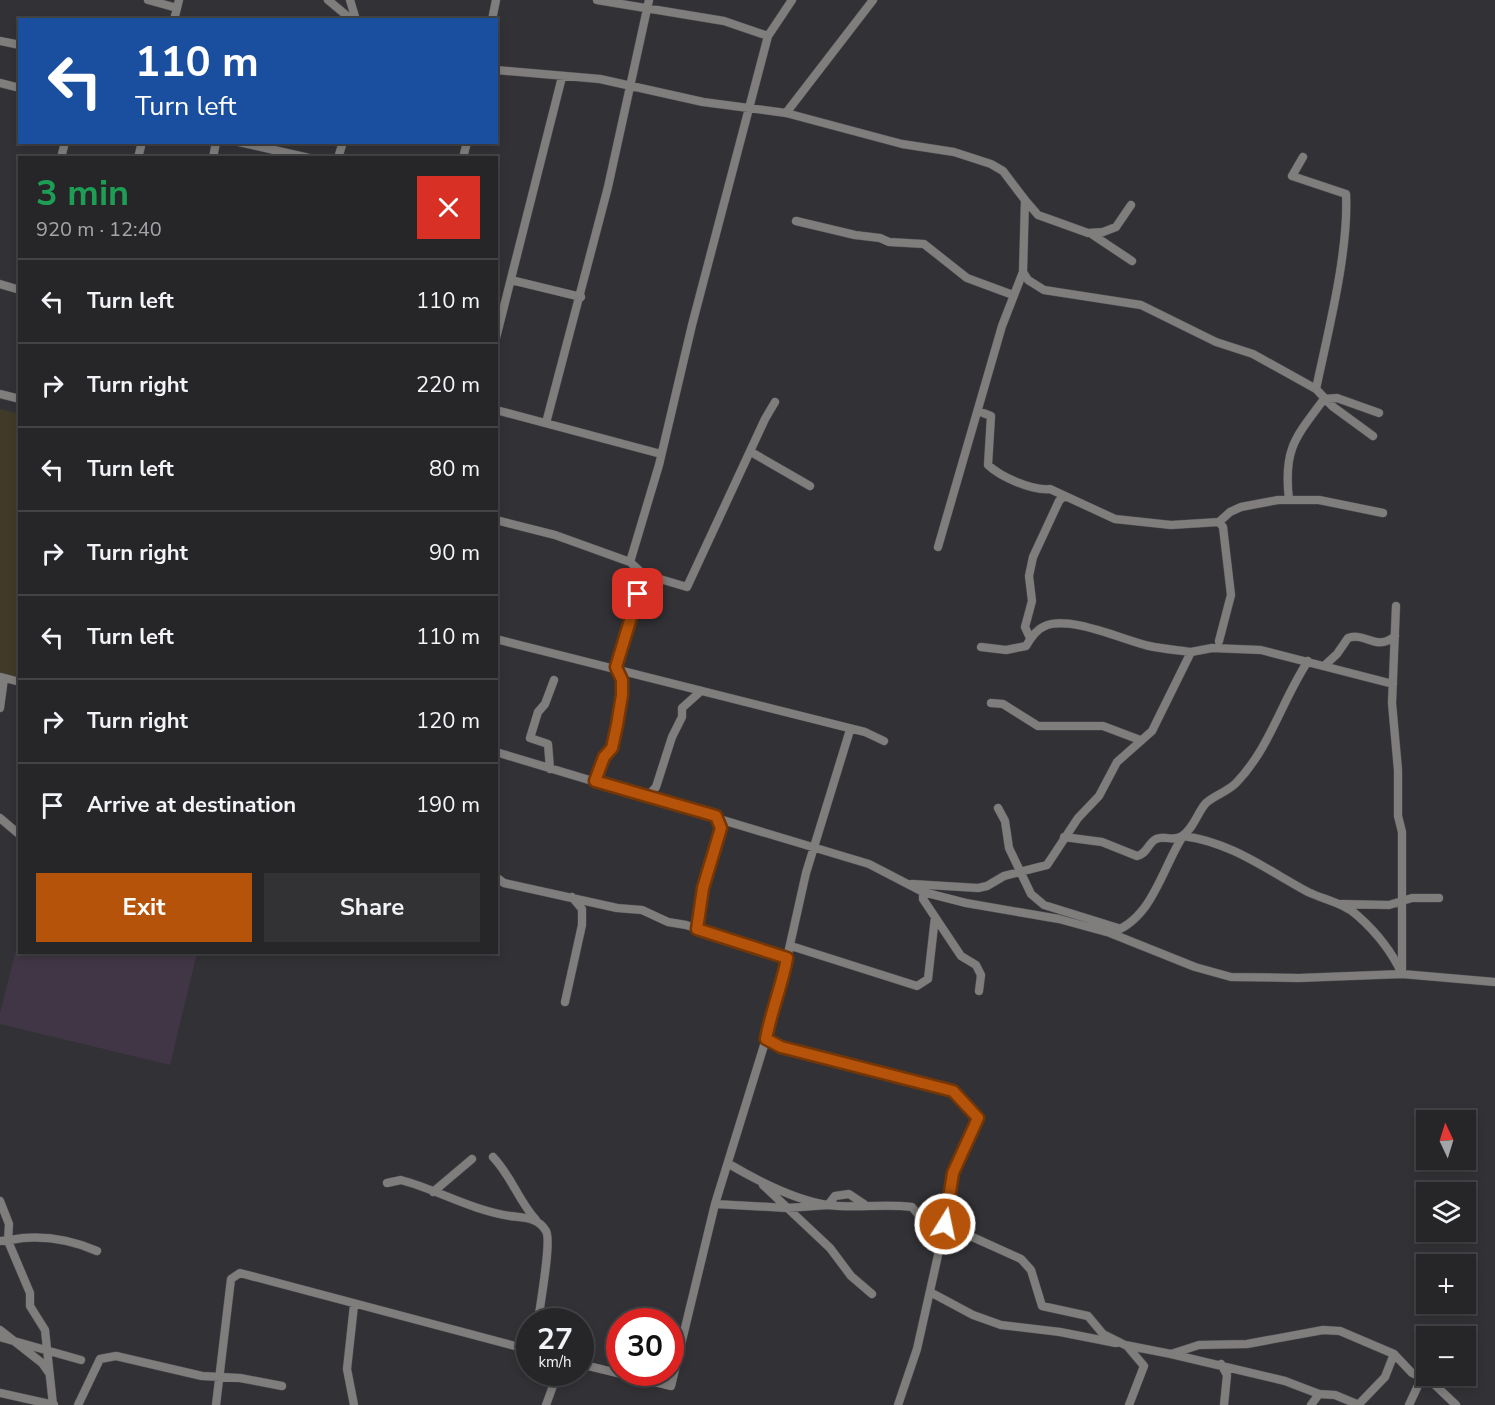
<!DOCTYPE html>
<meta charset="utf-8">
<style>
body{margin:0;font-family:"Nunito Sans",sans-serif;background:#323234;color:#f1f3f6;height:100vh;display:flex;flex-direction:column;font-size:22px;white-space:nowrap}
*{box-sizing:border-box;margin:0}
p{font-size:20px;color:#a4a5a8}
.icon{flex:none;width:33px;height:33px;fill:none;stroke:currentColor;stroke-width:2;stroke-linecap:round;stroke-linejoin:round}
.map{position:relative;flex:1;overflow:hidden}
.drawer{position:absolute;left:18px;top:156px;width:480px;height:798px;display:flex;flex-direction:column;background:#262628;border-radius:0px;box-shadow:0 3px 9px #0003,0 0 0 2px #424345}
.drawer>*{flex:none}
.top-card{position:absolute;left:18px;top:18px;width:480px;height:126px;border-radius:0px;box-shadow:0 3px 9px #0003,0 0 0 2px #424345;background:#1a4fa0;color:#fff;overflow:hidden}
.needle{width:39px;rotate:356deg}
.controls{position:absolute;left:1416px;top:1110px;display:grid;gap:12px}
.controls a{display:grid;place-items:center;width:60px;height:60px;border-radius:0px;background:#262628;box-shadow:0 3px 9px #0003,0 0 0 2px #424345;font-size:30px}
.speed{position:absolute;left:516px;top:1308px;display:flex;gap:12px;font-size:30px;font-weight:700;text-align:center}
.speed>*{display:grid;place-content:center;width:78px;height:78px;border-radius:50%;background:#262628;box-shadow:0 3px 9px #0003,0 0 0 2px #424345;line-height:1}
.speed small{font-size:15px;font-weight:400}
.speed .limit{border:9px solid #d22;background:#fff;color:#111}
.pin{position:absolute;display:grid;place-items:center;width:51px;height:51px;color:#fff;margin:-26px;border-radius:12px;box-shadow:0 3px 9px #0006}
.me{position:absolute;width:66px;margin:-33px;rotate:10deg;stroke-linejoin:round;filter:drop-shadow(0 0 4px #0008)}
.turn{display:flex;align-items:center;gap:21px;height:126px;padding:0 18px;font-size:27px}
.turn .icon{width:78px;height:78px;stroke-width:2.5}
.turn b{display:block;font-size:42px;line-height:51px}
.round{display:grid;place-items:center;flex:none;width:63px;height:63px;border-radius:0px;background:#323234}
.overview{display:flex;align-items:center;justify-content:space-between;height:102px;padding:0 18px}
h1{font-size:36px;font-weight:700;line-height:45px;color:#1e9e55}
.button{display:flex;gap:12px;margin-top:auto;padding:12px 18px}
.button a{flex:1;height:69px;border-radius:0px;background:#b45309;color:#fff;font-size:24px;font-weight:700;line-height:69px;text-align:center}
.button a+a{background:#323234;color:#f1f3f6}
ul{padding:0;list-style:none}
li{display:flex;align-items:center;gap:18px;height:84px;padding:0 18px;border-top:2px solid #424345}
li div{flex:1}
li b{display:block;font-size:22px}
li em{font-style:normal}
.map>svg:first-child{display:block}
.commercial{fill:#413a28}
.education{fill:#403645}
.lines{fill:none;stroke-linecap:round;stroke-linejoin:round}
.minor-casing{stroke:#515155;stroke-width:9}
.minor{stroke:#807e7d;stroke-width:8}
.route-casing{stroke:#753606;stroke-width:15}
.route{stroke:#b45309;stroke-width:10}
</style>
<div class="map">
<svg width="1495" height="1405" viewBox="0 0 1495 1405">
<rect width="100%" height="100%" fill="#323236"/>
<path class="commercial" d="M0 409 19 414V682L0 677Z"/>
<path class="education" d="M19 938 20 952 197 953 170 1065 0 1024V1013Z"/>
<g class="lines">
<g class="minor-casing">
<path id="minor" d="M148 0 177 8
M328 0 352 20
M350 0 356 20
M597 0 724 21 768 36
M174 20 179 0
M492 20 496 0
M0 41 20 45
M496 70 600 79 703 102 786 113 902 144 954 152 991 164 1003 171 1025 200 1023 272 1028 280 1044 290 1141 305 1216 342 1253 354 1316 389 1332 406 1373 436
M0 83 20 88
M786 113 873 0
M239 142 309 158
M1303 157 1292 176 1346 194C1349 251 1328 332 1316 389
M61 158 65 142
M138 158 142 142
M213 158 216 142
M338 158 343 142
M463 158 467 142
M1025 200 1038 215 1088 233 1103 232 1116 227 1131 205
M796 221 855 235 880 238 889 242 924 244 967 278 1013 295
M1093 235 1132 261
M511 280 581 297
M0 284 20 290
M496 338 562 77
M0 394 20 399
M496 410 661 454
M978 411 991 416 988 465C1001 477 1032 491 1050 489L1115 519 1171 525 1219 522 1230 512 1241 507 1278 500H1319L1383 513
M546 423 608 187 649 0
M751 452 810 486
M1289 500C1283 448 1296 437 1324 399L1337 398 1379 413
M496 520 555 535 630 562 643 574 687 587 765 419 775 402
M938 547 1002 326 1023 272
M630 562 659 465 692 325 768 36 792 0
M1030 638 1025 627 1032 601 1029 576 1033 557 1059 501 1064 496
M496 639 865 732 884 741
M1219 641 1231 595 1223 527 1219 522
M981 647 1006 650 1026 646C1030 639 1037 629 1045 626 1070 615 1123 640 1149 646 1163 649 1177 650 1191 652
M1324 666 1337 654 1348 638C1367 632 1376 652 1395 636
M1 677 20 682
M991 703 1003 704 1038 726H1103L1140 740
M0 708 4 678
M496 752 869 864 923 892 966 903 1059 919 1110 933 1195 967 1231 977 1299 978 1402 974 1495 982
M550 769 548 744 530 738 538 712 545 704 554 680
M595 781 604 757 612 748 617 725 622 695V680L616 667 643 574
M647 797 656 787 672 737 682 717V708L701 691
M998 808 1005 821 1009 848 1031 894 1044 905 1118 928
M0 818 20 835
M1064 837 1102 842 1137 856C1147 854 1148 843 1156 839 1165 835 1173 842 1182 836 1194 828 1197 813 1206 803 1215 795 1227 792 1236 783 1270 748 1282 700 1308 661
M496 877 504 883 617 908 642 910 668 922 686 925 787 958 766 1039 781 1047 953 1091 978 1118C963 1151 929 1205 968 1235L1021 1259 1031 1270 1042 1306 1088 1316 1103 1334 1125 1345 1171 1354 1199 1345 1247 1344 1323 1330 1340 1331 1394 1354 1412 1373 1433 1383 1456 1405
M912 884 978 888 987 886 1004 876 1047 865 1078 818 1099 796 1117 762 1152 731 1191 652 1212 648 1261 650 1393 684
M923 892V899L961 956 976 965 981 975 979 991
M1342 904 1389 905 1412 898H1439
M697 929 703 888 721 828 716 816
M1110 933C1152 921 1162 868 1183 836 1231 842 1267 870 1308 892 1325 900 1344 903 1358 916 1376 932 1392 952 1402 974V832L1398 816V770L1392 703 1396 606
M791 946 917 986 928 979 935 917
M787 958 806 873 850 730
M565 1002 582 925V909L572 897
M493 1157C512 1177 518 1200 536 1220
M729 1164C758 1181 794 1200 828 1205 855 1209 884 1203 912 1207L941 1242
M387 1183 401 1180C438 1190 471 1210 510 1216 524 1218 538 1217 546 1231 552 1241 540 1304 538 1322
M763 1185 830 1248 851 1276 872 1294
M433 1192 472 1159
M0 1201 9 1224 8 1241 30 1293V1306L45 1330 53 1405
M715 1204 787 1208 828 1205 835 1196 849 1194 864 1204
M0 1241C8 1241 15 1239 23 1238 49 1236 74 1241 97 1251
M930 1292 973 1315 1001 1325 1060 1332 1116 1343
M354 1305 347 1369 354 1405
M0 1330 42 1363 49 1373
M0 1337 81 1360
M1128 1347 1144 1366 1129 1405
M1171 1354 1285 1381 1319 1394 1335 1395 1359 1405
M580 1364 671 1386 715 1204 766 1039
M1221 1364 1227 1375 1224 1405
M0 1393 54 1405
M1359 1404 1385 1377 1394 1354
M78 1405 100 1359 116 1356 202 1376 240 1378 282 1386
M216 1405 231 1279 240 1273 530 1350
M546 1405 558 1372
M898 1405 917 1349 949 1206
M1311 1405 1319 1394
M1409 1405 1422 1377"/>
</g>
<use href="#minor" class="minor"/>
</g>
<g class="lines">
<g class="route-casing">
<path id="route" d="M638 594 616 667 622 680V695L617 725 612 748 604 757 595 781 716 816 721 828 703 888 697 929 787 958C782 986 771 1011 766 1039L781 1047 953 1091 978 1118 953 1173 945 1224"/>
</g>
<use href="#route" class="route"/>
</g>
</svg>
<div class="controls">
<a><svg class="needle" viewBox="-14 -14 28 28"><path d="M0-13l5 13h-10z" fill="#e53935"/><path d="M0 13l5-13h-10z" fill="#a4a5a8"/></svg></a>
<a><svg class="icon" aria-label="layers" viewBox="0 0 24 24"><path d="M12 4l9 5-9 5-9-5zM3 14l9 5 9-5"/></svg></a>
<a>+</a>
<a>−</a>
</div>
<div class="speed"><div>27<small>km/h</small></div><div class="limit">30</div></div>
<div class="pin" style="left:638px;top:594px;background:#d93025"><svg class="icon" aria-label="arrive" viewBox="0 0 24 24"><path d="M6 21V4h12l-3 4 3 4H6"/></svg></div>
<svg class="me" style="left:945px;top:1224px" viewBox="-20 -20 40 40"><circle r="17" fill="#b45309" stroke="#fff" stroke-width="3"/><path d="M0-11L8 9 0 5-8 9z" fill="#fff"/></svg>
<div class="top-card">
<div class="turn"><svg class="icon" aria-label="left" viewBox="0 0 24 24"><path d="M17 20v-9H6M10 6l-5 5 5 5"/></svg><div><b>110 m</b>Turn left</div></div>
</div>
<section class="drawer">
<div class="overview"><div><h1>3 min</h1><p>920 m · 12:40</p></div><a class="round" style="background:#d93025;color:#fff"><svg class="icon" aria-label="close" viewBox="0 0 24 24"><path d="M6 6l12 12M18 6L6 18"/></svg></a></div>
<ul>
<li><svg class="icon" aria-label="left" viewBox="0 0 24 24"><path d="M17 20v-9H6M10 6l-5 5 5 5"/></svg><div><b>Turn left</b></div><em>110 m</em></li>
<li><svg class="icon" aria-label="right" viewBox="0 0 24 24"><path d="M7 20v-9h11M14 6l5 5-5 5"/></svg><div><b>Turn right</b></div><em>220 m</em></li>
<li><svg class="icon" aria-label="left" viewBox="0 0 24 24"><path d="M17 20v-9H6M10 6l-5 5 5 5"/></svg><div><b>Turn left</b></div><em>80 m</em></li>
<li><svg class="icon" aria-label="right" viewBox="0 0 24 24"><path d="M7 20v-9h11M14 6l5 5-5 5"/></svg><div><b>Turn right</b></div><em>90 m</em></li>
<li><svg class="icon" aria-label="left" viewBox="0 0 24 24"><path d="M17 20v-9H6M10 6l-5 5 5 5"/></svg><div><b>Turn left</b></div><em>110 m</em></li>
<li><svg class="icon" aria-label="right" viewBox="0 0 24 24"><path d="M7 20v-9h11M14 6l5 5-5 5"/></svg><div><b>Turn right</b></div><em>120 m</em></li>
<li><svg class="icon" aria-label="arrive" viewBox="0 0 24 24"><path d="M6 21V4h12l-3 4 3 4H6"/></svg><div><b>Arrive at destination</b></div><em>190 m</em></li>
</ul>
<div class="button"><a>Exit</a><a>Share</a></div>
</section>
</div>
